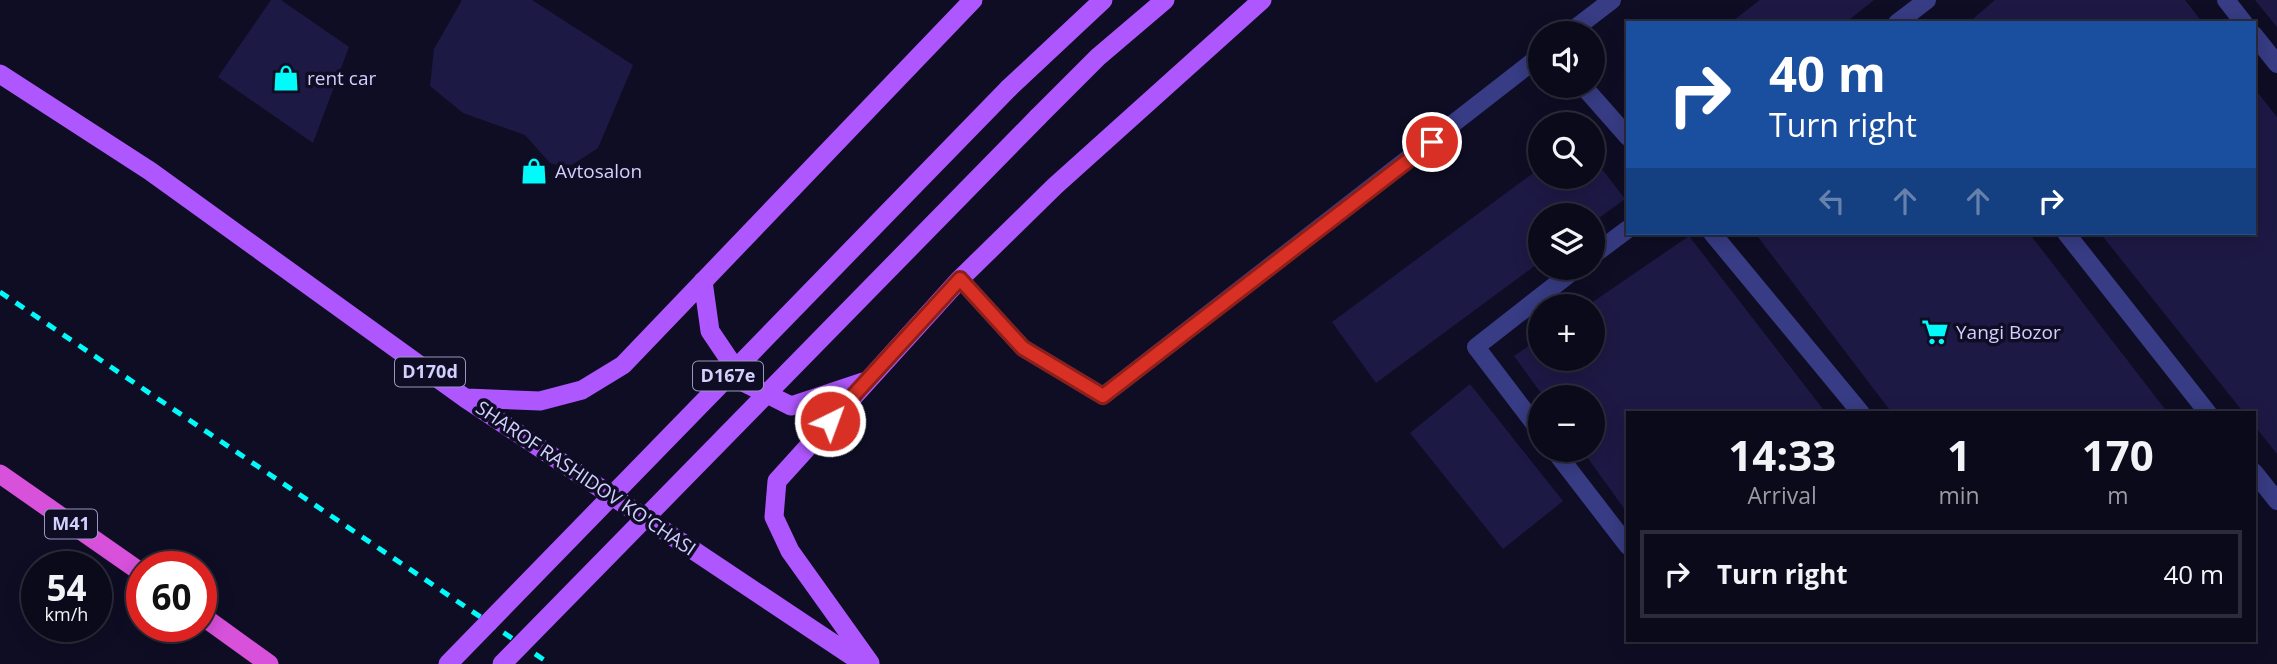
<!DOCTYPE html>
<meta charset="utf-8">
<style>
body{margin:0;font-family:"Open Sans",sans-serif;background:#191828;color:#f1f3f6;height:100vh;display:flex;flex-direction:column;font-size:26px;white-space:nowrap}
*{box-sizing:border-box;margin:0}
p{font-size:23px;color:#9a9aa3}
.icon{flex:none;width:38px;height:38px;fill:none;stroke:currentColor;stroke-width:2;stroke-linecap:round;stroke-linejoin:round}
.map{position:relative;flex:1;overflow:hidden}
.details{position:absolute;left:1626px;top:411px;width:630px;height:231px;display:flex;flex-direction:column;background:#0b0a1b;border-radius:0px;box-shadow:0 4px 18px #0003,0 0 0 2px #2b2b3a}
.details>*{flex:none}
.guide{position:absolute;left:1626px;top:21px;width:630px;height:214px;border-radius:0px;box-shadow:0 4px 18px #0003,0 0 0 2px #2b2b3a;background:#1a4fa0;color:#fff;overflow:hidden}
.controls{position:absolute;left:1528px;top:21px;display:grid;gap:14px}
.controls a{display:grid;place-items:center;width:77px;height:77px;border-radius:50%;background:#0b0a1b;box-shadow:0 4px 18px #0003,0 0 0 2px #2b2b3a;font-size:35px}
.speed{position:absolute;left:21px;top:551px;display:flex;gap:14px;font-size:35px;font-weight:700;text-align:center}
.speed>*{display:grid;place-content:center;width:91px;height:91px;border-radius:50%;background:#0b0a1b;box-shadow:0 4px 18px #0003,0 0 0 2px #2b2b3a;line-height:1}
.speed small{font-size:18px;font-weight:400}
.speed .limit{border:10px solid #d22;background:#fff;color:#111}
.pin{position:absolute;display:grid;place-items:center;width:60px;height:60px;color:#fff;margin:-30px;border:4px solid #fff;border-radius:50%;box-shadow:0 2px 7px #0007}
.me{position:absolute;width:77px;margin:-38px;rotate:42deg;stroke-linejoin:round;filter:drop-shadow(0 0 5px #0008)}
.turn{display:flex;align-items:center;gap:24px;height:147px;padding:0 28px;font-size:32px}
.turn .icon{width:91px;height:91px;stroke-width:2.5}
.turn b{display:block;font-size:49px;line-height:60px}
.lanes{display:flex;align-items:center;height:66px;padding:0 28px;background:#0003;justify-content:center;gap:35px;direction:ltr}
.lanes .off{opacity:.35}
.eta{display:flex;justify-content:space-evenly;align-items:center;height:119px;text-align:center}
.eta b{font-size:42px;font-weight:700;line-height:49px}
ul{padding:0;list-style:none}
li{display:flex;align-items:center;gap:21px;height:88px;margin:0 14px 10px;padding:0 14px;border:4px solid #2b2b3a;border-radius:0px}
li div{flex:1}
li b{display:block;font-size:26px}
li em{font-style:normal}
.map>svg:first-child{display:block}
.building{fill:#1d1945}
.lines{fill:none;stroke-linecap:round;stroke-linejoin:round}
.service{stroke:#373c84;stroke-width:18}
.primary{stroke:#af57ff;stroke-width:19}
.trunk{stroke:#d751da;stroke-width:19}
.rail{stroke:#00fbfa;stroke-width:5;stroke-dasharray:10 9;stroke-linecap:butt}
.primary-bridge{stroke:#af57ff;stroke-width:19}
.route-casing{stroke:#8d1f18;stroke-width:18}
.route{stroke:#d93025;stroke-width:12}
.labels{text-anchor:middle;stroke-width:7;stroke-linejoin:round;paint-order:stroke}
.shield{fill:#0f0d24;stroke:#9796bd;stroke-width:2}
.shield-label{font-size:18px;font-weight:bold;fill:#d1d0ff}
.poi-label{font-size:19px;fill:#d1d0ff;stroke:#0f0d24;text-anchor:start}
.street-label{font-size:19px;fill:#d1d0ff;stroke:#0f0d24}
</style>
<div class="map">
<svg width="2277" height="664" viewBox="0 0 2277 664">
<rect width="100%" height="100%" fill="#0f0d24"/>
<path class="building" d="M271 0H281L349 47 313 143 218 77Z
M462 0H532L633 65 598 148 567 168 550 163 525 135 463 113 430 86 434 49Z
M1760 0H1874L1845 23H1730Z
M1995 0H2185L2203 23H1968Z
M2255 0H2277V27Z
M2254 88 2277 117V454L2254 425V413H2244L2100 233H2254Z
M1592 156 1625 199 1592 223V215H1540V262L1376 383 1332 322 1540 168V177H1592Z
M1755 233H2029L2168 413H1892Z
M1689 236 1826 413H1628V514L1582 450H1592V397H1544L1514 356 1540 338V359H1592V306H1587Z
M1470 384 1563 501 1503 549 1410 433Z"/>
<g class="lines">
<path class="service" d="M2226 0 2244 23
M1897 23 1927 0
M1569 33 1612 0
M2254 35 2277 64
M1583 86 1628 137
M1712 233 1861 413
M2066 233 2208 413
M1592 256 1628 229
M960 279 1023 348 1103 396 1540 56
M1540 431 1476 347 1577 268
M1554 450 1628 546
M2254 472 2277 501"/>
<path class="primary" d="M0 74 150 171 465 398 864 664
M1009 88 1103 0
M1038 117 1098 57 1165 0
M703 281 710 331 745 383 791 406 863 382
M467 398 540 401 582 390 623 365 973 0
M870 663 790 551 774 517 777 481 960 279 1055 186 1262 0"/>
<path class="trunk" d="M0 474 142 573
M201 615 269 664"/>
<path class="rail" d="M0 292 550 664"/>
<path class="primary-bridge" d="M448 664 1009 88
M502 664 1038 117"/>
</g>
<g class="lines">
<g class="route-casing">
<path id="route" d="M830 421 960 279 1023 348 1103 396 1432 142"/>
</g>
<use href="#route" class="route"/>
</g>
<defs>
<g id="shop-bare" transform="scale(2.1)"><path d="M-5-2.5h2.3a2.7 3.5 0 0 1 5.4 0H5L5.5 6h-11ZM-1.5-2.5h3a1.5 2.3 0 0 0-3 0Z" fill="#00fbfa" stroke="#0f0d24" stroke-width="2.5" paint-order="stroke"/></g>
<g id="supermarket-bare" transform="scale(2.1)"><path d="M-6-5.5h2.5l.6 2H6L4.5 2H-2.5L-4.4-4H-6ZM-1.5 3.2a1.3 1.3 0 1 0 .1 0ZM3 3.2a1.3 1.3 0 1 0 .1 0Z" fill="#00fbfa" stroke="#0f0d24" stroke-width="2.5" paint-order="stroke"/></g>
</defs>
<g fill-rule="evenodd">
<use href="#shop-bare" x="286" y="78"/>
<use href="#shop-bare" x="534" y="171"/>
<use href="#supermarket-bare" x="1935" y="332"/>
</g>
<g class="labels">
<g class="shield">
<rect x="395" y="357.5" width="70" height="29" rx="5"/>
<rect x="693" y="361.5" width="70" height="29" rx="5"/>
<rect x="45" y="509.5" width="52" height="29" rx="5"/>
</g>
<g class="shield-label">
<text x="430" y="378">D170d</text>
<text x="728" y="382">D167e</text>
<text x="71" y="530">M41</text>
</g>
<g class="poi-label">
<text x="307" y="85">rent car</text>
<text x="555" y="178">Avtosalon</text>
<text x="1956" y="339">Yangi Bozor</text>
</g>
<g class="street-label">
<text transform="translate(586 478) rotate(34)" y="7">SHAROF RASHIDOV KO'CHASI</text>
</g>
</g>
</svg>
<div class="controls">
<a><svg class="icon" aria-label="sound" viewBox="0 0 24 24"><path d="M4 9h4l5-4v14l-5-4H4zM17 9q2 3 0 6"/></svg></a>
<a><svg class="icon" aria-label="search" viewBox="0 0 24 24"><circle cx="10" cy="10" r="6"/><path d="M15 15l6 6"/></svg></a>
<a><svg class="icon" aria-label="layers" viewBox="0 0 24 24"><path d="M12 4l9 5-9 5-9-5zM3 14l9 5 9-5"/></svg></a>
<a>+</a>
<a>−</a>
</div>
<div class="speed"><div>54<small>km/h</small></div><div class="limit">60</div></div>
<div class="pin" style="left:1432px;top:142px;background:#d93025"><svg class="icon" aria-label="arrive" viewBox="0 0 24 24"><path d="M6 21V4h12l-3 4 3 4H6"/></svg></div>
<svg class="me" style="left:830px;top:421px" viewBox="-20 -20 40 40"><circle r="17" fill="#d93025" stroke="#fff" stroke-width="3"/><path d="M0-11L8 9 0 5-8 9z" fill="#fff"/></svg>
<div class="guide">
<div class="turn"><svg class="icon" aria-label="right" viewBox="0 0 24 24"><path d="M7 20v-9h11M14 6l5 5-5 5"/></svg><div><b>40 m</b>Turn right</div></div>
<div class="lanes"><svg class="icon off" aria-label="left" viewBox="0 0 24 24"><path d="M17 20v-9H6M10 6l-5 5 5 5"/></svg><svg class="icon off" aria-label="ahead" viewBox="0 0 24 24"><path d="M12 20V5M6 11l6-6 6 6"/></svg><svg class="icon off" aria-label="ahead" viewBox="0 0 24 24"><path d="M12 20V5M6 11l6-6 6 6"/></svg><svg class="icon" aria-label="right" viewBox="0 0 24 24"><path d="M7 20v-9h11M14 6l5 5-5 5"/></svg></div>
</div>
<section class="details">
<div class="eta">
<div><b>14:33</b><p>Arrival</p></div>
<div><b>1</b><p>min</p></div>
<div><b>170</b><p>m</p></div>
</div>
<ul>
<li><svg class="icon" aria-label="right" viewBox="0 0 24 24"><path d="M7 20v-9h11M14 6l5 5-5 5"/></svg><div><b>Turn right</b></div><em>40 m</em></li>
</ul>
</section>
</div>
